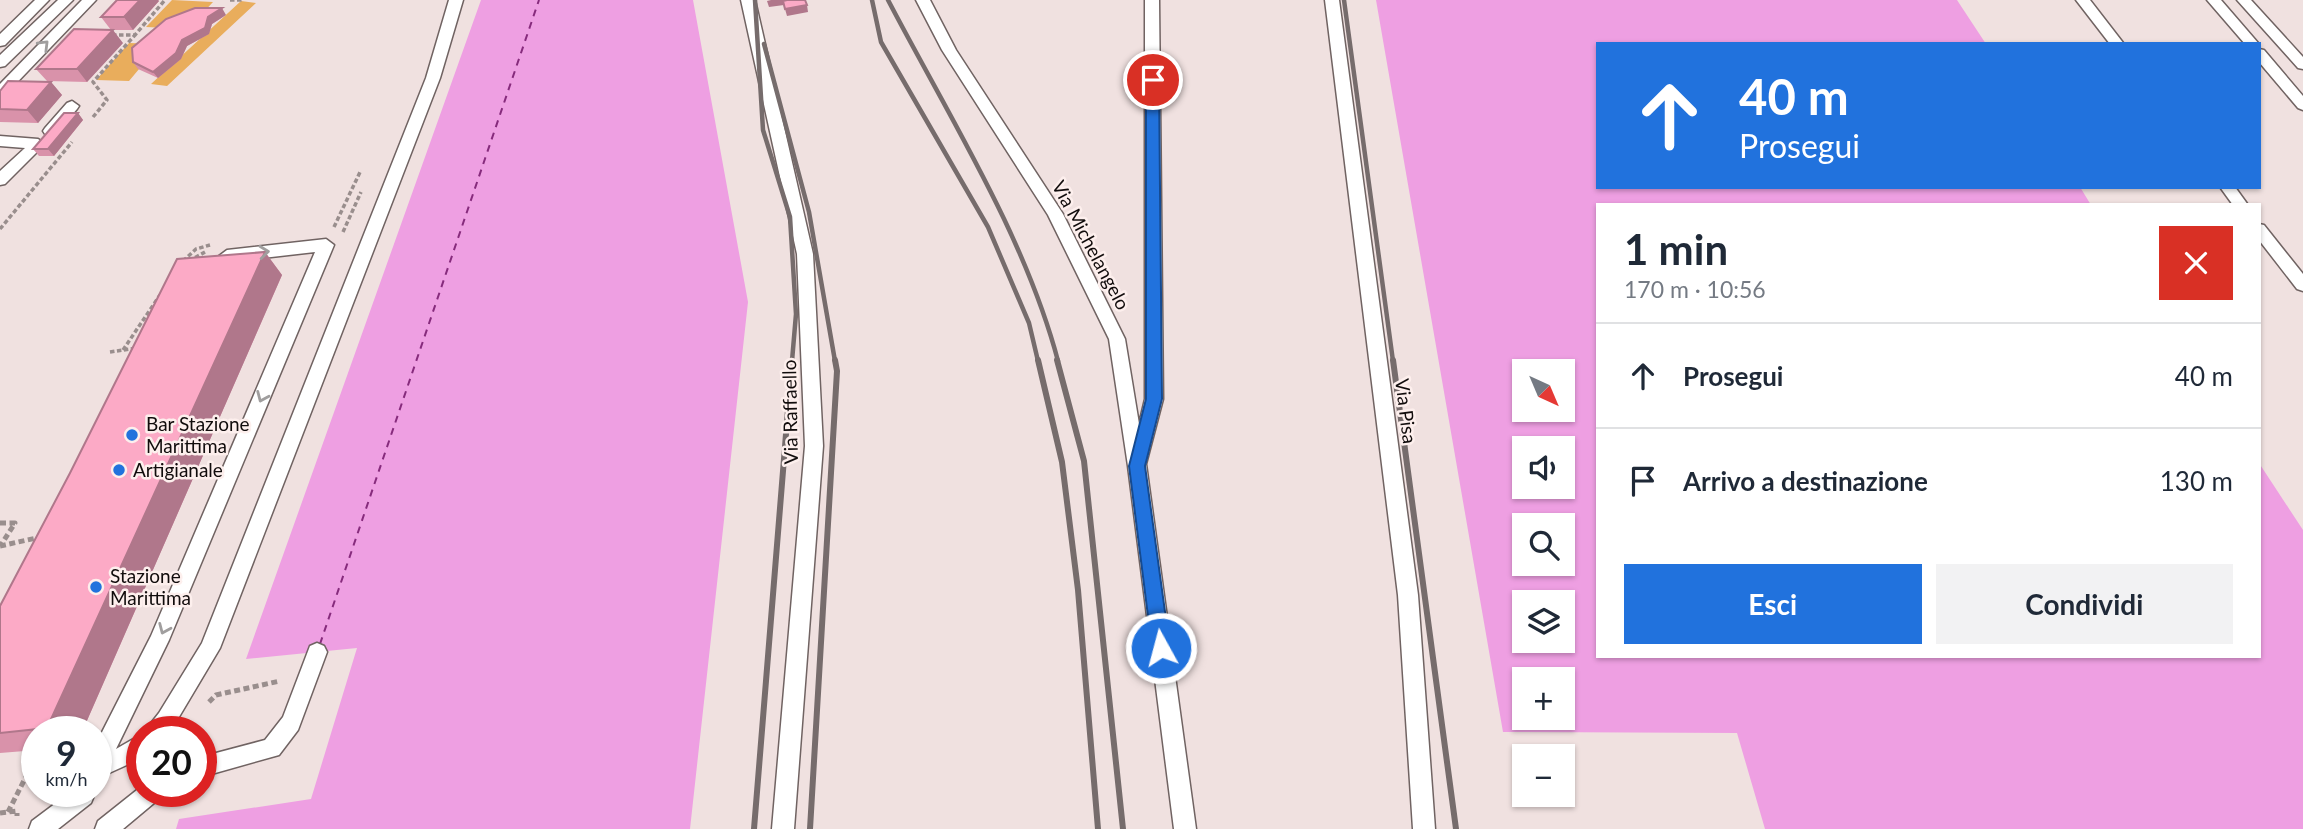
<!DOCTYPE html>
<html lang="it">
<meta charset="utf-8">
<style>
body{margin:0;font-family:Lato,sans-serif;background:#f2f2f3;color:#1f2937;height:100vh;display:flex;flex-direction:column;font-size:26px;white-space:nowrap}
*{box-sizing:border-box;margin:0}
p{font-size:23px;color:#747a83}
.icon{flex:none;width:38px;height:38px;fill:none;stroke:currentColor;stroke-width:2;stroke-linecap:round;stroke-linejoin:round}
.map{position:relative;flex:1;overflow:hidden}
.sheet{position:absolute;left:1596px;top:203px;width:665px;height:455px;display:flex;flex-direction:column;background:#fff;border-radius:0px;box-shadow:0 2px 5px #0004}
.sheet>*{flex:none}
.guide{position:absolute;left:1596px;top:42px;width:665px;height:147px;border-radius:0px;box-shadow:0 2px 5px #0004;background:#2172dd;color:#fff;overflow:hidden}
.needle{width:46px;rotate:136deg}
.buttons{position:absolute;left:1512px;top:359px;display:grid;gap:14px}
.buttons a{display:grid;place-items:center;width:63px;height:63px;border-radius:0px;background:#fff;box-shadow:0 2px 5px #0004;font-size:35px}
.speed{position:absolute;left:21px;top:716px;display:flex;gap:14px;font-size:35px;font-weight:700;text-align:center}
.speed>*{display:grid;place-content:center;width:91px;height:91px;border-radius:50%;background:#fff;box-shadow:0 2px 5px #0004;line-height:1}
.speed small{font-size:18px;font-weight:400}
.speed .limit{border:10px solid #d22;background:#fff;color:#111}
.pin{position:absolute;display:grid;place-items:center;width:60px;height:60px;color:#fff;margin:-30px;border:4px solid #fff;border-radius:50%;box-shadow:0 2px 7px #0007}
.me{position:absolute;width:77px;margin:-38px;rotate:353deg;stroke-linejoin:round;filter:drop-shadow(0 0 5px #0008)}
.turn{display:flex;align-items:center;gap:24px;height:147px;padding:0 28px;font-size:32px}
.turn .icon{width:91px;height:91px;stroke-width:2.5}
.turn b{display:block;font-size:49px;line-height:60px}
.round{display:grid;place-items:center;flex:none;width:74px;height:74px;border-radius:0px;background:#f2f2f3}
.head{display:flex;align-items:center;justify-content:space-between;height:119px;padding:0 28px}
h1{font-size:42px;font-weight:700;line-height:52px}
.button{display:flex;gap:14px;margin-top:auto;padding:14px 28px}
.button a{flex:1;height:80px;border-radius:0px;background:#2172dd;color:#fff;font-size:28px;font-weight:700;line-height:80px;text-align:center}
.button a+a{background:#f2f2f3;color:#1f2937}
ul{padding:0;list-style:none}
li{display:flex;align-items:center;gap:21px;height:105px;padding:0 28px;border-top:2px solid #e0e1e3}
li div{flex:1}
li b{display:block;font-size:26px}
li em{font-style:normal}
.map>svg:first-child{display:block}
.green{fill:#e9ad5c}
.water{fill:#ee9fe2;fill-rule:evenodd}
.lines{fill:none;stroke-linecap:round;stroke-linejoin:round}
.ferry{stroke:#862b7c;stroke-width:2;stroke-dasharray:7 6;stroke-linecap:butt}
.service-casing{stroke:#706362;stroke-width:3}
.path-far1{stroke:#998e8d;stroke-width:3.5;stroke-dasharray:4.5 2.5;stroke-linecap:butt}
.path{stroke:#998e8d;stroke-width:5;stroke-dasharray:6 3.5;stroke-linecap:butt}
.service{fill:#fff;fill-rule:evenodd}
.rail-far1{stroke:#766c6c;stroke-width:4.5}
.rail{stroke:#766c6c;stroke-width:6}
.wall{fill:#d992aa}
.shaded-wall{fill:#b0778b}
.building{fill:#fcaac6;stroke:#b0778b;stroke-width:2}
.oneway{stroke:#a09e9e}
.route{fill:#2172dd;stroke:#154a90;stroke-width:2}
.poi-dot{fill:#2172dd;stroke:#fdefed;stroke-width:2.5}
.labels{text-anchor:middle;stroke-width:5;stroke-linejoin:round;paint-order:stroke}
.street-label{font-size:19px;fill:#110c0c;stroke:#fdefed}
.poi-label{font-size:19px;fill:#110c0c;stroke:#fdefed;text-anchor:start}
</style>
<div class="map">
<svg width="2303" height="829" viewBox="0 0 2303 829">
<rect width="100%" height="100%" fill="#f0e1e0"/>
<path class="green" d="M172 0 213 2 188 29 146 27Z
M241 1 256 3 167 86 151 84Z
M129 43 160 44 129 81 96 80Z"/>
<path class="water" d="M481 0H693L748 302 690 829H176L179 819 311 799 357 648 246 659Z
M1376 0H1957L1986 44H1598V187H2080L2091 205H1598V656H2259V463L2303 530V829H1765L1737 733 1503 732ZM1524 371H1563V410H1524ZM1524 448H1563V486H1524ZM1524 525H1563V564H1524ZM1524 602H1563V640H1524ZM1524 679H1563V718H1524Z"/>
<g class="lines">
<path class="ferry" d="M320 644 539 0"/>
<g class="service-casing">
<path id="service" d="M35 0H49L5 45 0 46V34Z
M58 0H73L5 66 0 67V55Z
M82 0H96L5 95 0 96V84Z
M449 0H463L440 78 220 648 173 727 169 732H144L159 713 202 643 426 78Z
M741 0H755L813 254 823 446 794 829H772L805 446 797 254Z
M916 0H930L956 50 1063 214 1125 339 1139 424 1145 399V0H1159L1163 399 1146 464 1196 829H1174L1128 466 1109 339 1048 215 942 50Z
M1325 0H1339L1418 595 1435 829H1413L1398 595Z
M2076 0H2090L2124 44H2110Z
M2207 0H2221L2259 44H2245Z
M2237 0H2251L2303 57V69L2298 68Z
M2259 49 2264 50 2303 96V110L2298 108 2259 62Z
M72 101 79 106 77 109 55 134H45L43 131 45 128 67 103Z
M0 136 38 139 45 144 5 184 0 185V171L25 148 0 146Z
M2220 187H2235L2248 205H2233Z
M2259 224 2264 225 2303 274V291L2297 289 2259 240Z
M326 239 334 245 169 640 116 749 142 734V758L96 779V744L151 636 315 252 227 262 219 256 227 250Z
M317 643 324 646 327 652 298 730 279 755 201 777V757L265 740 283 717 310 646Z
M142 786V791H163L160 798 123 829H95L98 821Z
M72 791H96L91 803 58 829H29L32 821Z"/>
</g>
<path class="path-far1" d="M230 0H243
M112 35H135L165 0
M93 117 107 100 93 82 135 35
M334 227 361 170
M0 229 72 142
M343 232 361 192
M183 261 196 249 210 245
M189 261 205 252
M123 350 160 295
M110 352 137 348"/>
<path class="path" d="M0 523H15L1 545
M0 546 41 537
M209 702 216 695 280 681
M8 812 37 755
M0 813 17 811V816"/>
<use href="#service" class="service"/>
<path class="rail-far1" d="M755 0 763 130 790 217 796 314 792 361
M872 0 881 42 988 227 1029 323 1038 361
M888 0C948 115 1025 236 1058 361
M1344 0 1393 361
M764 44 809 212 835 361"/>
<path class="rail" d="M1038 360 1062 462 1078 590 1098 829
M1057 360 1084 461 1123 829
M1393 360 1456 829
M754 829 792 360
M810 829 837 371 835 360"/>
</g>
<path class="wall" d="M117 0H158L159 1 133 30H111L101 17Z
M226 15 212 24 209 34 187 46 181 59 158 78 138 69 133 62Z
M123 43 87 82 47 81 36 69Z
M51 82 62 95 38 123 0 122V110Z
M78 113 83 120 54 156H39L33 149Z
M265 252 282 275 82 732H37V750L0 753V606Z"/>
<path class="shaded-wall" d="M140 0H158L159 1 133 30 124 17Z
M771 0H789L784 5 769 7 767 1Z
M807 5 808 12 787 16 785 9Z
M222 8 226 15 212 24 209 34 187 46 181 59 158 78 153 72 182 40 208 17Z
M113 30 123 43 87 82 77 69Z
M51 82 62 95 38 123 27 110Z
M78 113 83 120 54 156 48 149Z
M265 252 282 275 82 732H52L47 728Z"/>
<path class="building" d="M117 0H140L124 17H101Z
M787 0H805L807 5 785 9 783 1Z
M195 8H222L208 17 205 28 182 40 176 53 153 72 133 62 132 48 166 19Z
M74 29 113 30 77 69H36Z
M8 81 51 82 27 110 0 109V91Z
M64 113H78L48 149H33Z
M265 252 47 728 0 733V606L70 473 177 259Z"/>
<defs><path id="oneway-chevron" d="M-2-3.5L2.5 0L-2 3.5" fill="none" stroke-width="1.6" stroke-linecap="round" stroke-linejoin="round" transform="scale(1.75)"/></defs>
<g class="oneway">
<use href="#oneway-chevron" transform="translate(44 45) rotate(-45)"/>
<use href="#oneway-chevron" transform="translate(264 252) rotate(-6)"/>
<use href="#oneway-chevron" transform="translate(262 397) rotate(113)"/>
<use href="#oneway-chevron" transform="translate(164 629) rotate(113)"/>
</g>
<path class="route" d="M1153 76 1159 80 1162 399 1145 466 1170 648 1167 653 1161 656 1155 653 1152 648 1129 466 1146 399V80Z"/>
<g class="poi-dot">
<circle cx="132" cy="435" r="7"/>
<circle cx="119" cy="470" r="7"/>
<circle cx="96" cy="587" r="7"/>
</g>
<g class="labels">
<g class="street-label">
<text transform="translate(1091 245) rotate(62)" y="7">Via Michelangelo</text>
<text transform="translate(1406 411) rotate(83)" y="7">Via Pisa</text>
<text transform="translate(790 412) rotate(-91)" y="7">Via Raffaello</text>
</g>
<g class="poi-label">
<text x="146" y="431">Bar Stazione<tspan x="146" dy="22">Marittima</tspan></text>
<text x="133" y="477">Artigianale</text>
<text x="110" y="583">Stazione<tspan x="110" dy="22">Marittima</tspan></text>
</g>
</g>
</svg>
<div class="buttons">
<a><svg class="needle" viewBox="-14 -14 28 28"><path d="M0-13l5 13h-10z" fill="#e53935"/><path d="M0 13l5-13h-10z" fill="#747a83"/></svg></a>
<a><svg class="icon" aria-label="sound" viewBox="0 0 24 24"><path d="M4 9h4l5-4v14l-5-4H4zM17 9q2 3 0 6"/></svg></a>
<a><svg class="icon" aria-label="search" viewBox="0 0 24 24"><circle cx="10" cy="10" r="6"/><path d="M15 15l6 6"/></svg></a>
<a><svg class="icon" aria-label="layers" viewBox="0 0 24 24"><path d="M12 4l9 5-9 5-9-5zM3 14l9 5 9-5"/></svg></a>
<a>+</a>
<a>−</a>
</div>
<div class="speed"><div>9<small>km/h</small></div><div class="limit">20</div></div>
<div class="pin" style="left:1153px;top:80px;background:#d93025"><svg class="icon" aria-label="arrive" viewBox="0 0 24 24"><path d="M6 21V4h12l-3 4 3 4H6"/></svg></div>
<svg class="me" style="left:1161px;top:648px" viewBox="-20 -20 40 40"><circle r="17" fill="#2172dd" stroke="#fff" stroke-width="3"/><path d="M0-11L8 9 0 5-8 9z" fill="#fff"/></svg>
<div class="guide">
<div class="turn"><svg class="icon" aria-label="ahead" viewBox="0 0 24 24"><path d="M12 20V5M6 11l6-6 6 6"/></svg><div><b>40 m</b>Prosegui</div></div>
</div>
<section class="sheet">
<div class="head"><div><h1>1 min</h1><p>170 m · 10:56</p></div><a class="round" style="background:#d93025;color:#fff"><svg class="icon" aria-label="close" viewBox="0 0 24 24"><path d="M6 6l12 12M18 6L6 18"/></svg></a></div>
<ul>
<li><svg class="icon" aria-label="ahead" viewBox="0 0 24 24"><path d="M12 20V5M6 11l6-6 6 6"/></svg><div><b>Prosegui</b></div><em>40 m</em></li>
<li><svg class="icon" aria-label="arrive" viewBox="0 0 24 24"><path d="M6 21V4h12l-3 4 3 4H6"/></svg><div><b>Arrivo a destinazione</b></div><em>130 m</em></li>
</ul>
<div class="button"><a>Esci</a><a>Condividi</a></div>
</section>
</div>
